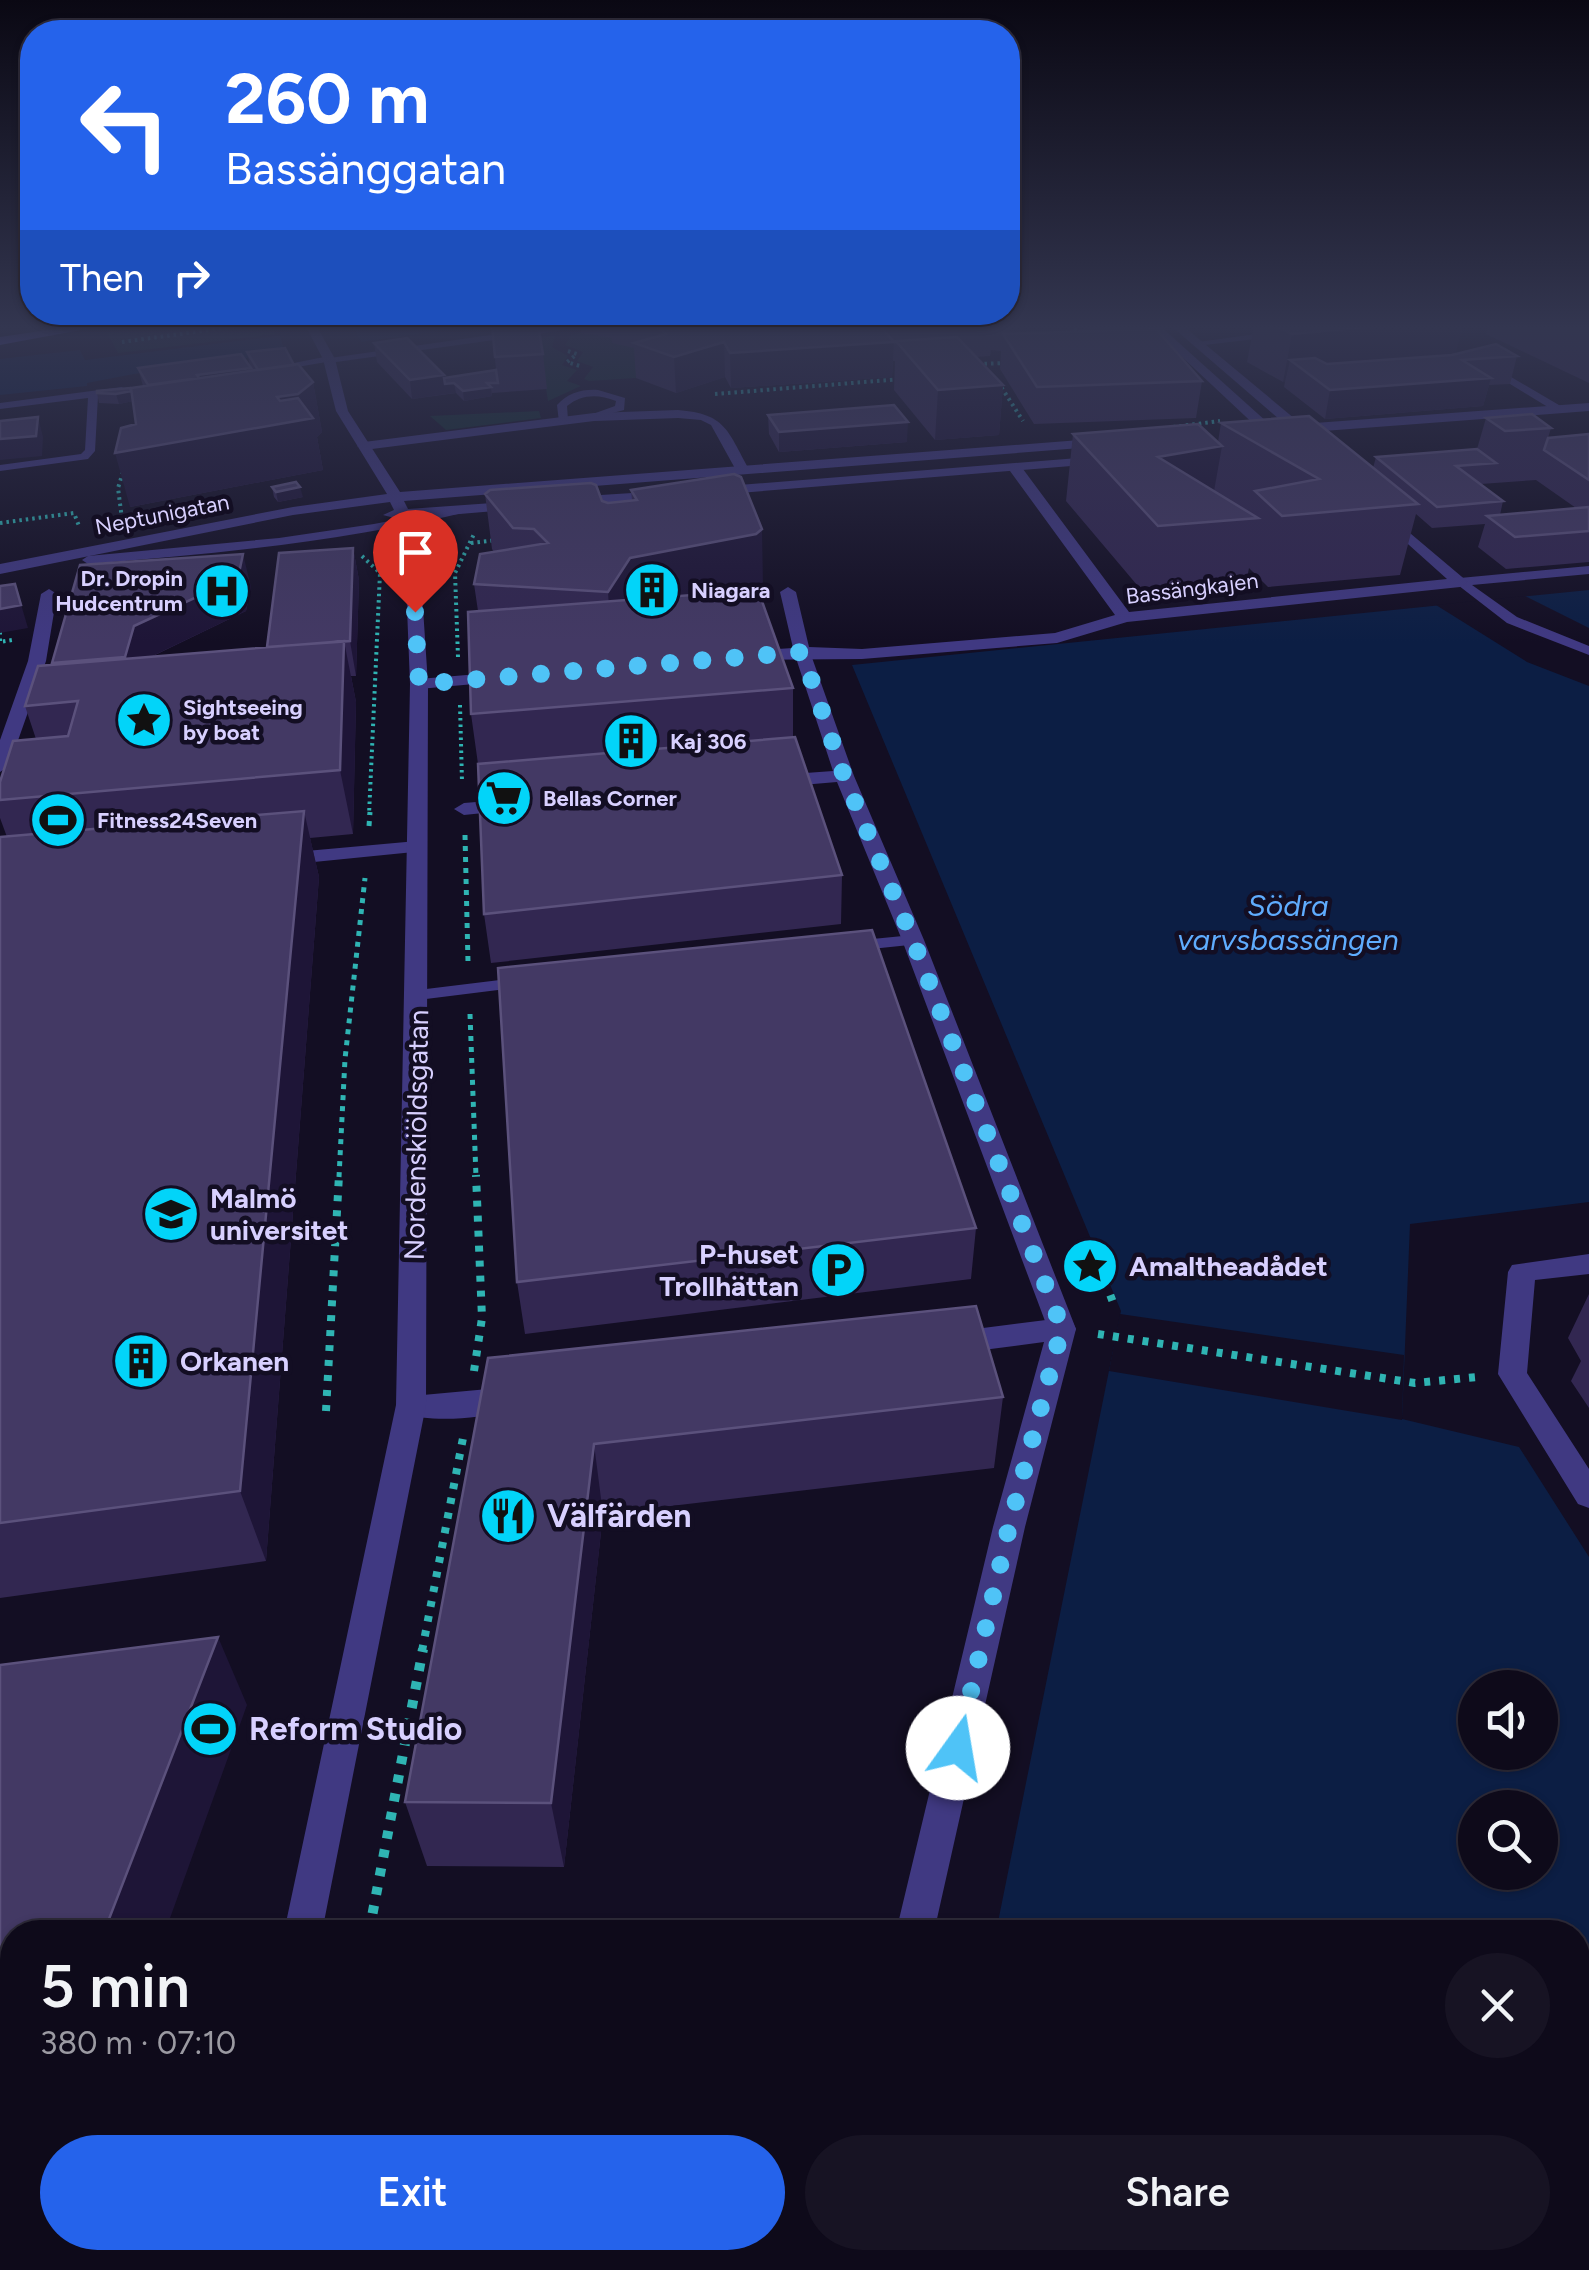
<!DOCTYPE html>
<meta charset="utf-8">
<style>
body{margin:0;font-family:Figtree,sans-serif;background:#171323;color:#f1f3f6;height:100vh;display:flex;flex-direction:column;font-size:38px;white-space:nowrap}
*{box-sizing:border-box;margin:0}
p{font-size:32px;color:#9b9aa2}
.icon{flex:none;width:55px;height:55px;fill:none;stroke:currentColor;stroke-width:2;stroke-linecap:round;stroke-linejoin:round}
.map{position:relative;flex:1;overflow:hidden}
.drawer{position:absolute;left:0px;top:1920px;width:1590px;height:350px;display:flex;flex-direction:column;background:#0e0a1a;border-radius:40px 40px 0 0;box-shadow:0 2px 8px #0004,0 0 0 2px #2e2b39}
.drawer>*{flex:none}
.hud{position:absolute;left:20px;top:20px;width:1000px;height:305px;border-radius:40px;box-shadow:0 2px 8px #0004,0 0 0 2px #2e2b39;background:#2563eb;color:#fff;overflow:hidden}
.controls{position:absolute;left:1458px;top:1670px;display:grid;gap:20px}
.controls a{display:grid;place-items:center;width:100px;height:100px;border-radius:50%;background:#0e0a1a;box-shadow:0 2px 8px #0004,0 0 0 2px #2e2b39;font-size:50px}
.pin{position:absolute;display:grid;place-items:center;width:85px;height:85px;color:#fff;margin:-102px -42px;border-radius:50% 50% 50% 0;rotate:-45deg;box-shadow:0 0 10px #0007}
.pin .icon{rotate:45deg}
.me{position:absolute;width:110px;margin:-55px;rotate:13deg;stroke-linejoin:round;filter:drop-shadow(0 0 8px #0008)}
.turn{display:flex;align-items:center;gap:35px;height:210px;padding:0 40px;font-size:45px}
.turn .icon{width:130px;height:130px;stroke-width:2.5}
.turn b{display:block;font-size:70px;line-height:85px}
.then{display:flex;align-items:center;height:95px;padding:0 40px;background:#0003;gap:20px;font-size:38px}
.round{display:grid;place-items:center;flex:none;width:105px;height:105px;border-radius:52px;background:#171323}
.headline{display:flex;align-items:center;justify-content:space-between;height:170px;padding:0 40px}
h1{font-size:60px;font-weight:600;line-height:75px}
.action{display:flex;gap:20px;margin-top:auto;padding:20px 40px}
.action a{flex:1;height:115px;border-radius:60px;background:#2563eb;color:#fff;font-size:40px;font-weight:600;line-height:115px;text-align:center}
.action a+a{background:#171323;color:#f1f3f6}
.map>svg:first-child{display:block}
.green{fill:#112c2d}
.water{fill:#0c1e44;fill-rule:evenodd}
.pier{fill:#130e23}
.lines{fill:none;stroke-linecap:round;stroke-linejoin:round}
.path-far3{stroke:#2fb4b3;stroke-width:4;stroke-dasharray:2.5 4;stroke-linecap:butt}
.path-far2{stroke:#2fb4b3;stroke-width:5;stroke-dasharray:5 6;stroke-linecap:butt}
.path-far1{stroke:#2fb4b3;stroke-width:8;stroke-dasharray:6 9;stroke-linecap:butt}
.path{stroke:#2fb4b3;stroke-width:10;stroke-dasharray:8 11;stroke-linecap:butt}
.service{fill:#403982;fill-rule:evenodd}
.pedestrian{fill:#403982;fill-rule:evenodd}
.minor{fill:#403982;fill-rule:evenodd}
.tertiary{fill:#403982;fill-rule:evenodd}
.secondary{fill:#7468fe;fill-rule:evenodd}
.wall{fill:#322751;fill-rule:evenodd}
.shaded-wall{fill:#1e1537}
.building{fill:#433964;stroke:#5b517c;stroke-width:2.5}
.route{stroke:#4fc3f7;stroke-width:18;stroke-dasharray:0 32.4}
.labels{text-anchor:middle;stroke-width:9;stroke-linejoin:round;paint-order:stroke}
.far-street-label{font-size:22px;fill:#d8d0ff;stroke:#130e23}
.far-poi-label{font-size:22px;font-weight:bold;fill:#d8d0ff;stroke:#130e23;text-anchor:start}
.street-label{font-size:28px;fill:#d8d0ff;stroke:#130e23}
.poi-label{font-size:28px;font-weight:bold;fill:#d8d0ff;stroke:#130e23;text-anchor:start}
.water-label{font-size:30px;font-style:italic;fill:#5facfe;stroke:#130e23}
.near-poi-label{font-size:32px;font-weight:bold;fill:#d8d0ff;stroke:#130e23;text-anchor:start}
</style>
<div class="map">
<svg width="1589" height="2270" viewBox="0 0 1589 2270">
<rect width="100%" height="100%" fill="#130e23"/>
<path class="green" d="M175 325H270L276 334 118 353 107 332Z
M581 333 621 339 658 352 668 369 636 378 589 381 584 379 593 367 577 361 583 352 565 345 572 334Z
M555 336 552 347 568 356 562 365 577 370 567 381 581 386 548 401 538 338Z
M539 411 541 418 446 430 430 416Z"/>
<path class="water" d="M367 325H481L134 374 87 383V386L0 395V359L80 350 85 360Z
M1589 590V1202L1410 1224 1402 1419 1519 1447 1589 1557V2270H928L930 2258H1578V1932H996L1121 1311 852 665ZM1475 1688H1540V1752H1475ZM1475 1808H1540V1872H1475Z"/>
<path class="pier" d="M339 325H352L363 345 286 355 279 333Z
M1525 596 1589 628V686L1527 662 1436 605Z
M1120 1314 1404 1355 1402 1420 1109 1371Z"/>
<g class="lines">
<path class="path-far3" d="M1069 325 1084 336
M122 342 245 325
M568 351 577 354 567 362 580 366
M978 364 1005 363
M998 382 1023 421
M715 394 902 379
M1173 427 1220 421
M122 519 118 488 123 472
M0 523 74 513 79 526
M471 543 496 540
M362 556 380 573 369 815
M0 632V642L12 640
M458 657 455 573 474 534
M460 705 462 782"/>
<path class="path-far2" d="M369 826 370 812
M465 835 468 962
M470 1014 476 1177
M339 1177 345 1059 365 878"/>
<path class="path-far1" d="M1105 1281 1114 1305
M1098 1334 1415 1383 1477 1377
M474 1371 482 1318 476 1175
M326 1411 339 1175
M422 1651 463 1438"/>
<path class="path" d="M369 1932 423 1649
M144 2270 148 2258
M314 2270 316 2258"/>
<path class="service" d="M1278 331 1281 336 1196 346 1191 343Z
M329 356 332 361 274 371 269 368Z
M1487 363 1564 408 1565 410 1556 412 1484 368Z
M122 387 126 392 98 396 95 451 88 459 0 471V465L81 454 85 450 88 398 0 409V403Z
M598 390 625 398 624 410 590 419V415L615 406 616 401C598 394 582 394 567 406L568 420 559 422 557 405C568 393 582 389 598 390Z
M467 506 471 507V511C345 541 217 554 88 564L82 560 88 556 279 538 374 524Z
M1589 566V574L1472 585 1517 617 1589 646V655L1507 623 1454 582 1460 578Z
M913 935 919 936 922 940 919 944 852 951 843 946 852 941Z
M525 977 531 978 534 982 531 986 418 1000 409 995 418 990Z"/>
<path class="pedestrian" d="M560 325 565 326V330L329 363 323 359Z
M49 589 57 594 46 661 9 766 0 772V740L28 661 41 594Z
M802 647 810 652 854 776 924 940 1076 1329 1072 1337 1062 1340 1052 1337 1048 1329 902 940 837 782 778 787 768 781 778 775 833 771 794 652Z
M514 799 521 801V809L464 815 454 809 464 803Z
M1589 1254V1274L1535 1280 1527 1373 1589 1469V1508L1578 1504 1498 1374 1508 1272 1512 1265Z"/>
<path class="minor" d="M678 410C726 414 727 430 749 469L747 472H737L711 425 701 420 678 418 594 421 364 450 357 446 364 442 594 413Z
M1010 465H1020L1129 612 1447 579 1380 519 1378 516 1385 512 1468 582 1460 587 1127 622 1057 643 862 659 740 660 737 656 746 651 793 648 780 592 788 587 796 592 809 647 862 649 1055 633 1115 615 1010 471Z
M502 672 511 677 508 681 419 689 410 684 419 679Z
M417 841 427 847 424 851 284 865 274 859 284 853Z
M1062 1318 1072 1321 1076 1329 1025 1527 934 1932H896L993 1527 1044 1342 952 1354 942 1351 938 1343 942 1335 952 1332Z
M511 1387 521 1391 526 1399 521 1407C488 1418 435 1424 401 1413L396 1405 401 1397Z
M817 2258H861L858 2270H814Z"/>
<path class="tertiary" d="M305 325H316L335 359 348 411 400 492 1106 438 1113 442 1106 446 404 501 408 509 519 501 526 505 519 509 412 518 418 532 428 684 426 1405 322 1932H284L396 1405 410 684 404 532 398 519 383 515 394 510 390 502 293 515 0 574V564L293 507 387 494 336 411 323 359Z
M1148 325H1159L1286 439V445H1276Z
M1170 325H1182L1301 424 1589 403V411L1310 432V437L1286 432 1287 426Z
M1103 456 1108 457V463L714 495 707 491 714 487Z
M664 491 669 492V498L569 505 562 501 569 497Z
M215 2258H259L257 2270H213Z"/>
<path class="secondary" d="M82 325H107L0 345V337Z"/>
</g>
<path class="wall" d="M492 325 543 354 547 389 492 393V396L464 401 456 393 412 399 377 362 374 343 444 375V378L496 370Z
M581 325H1026L1020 333 1091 331 1084 325H1141V329L1202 381 1196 418 1034 424 1000 369 1001 351 991 350 990 356 976 357 1003 385 999 435 935 440 894 390 895 361H893L892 377 731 388 725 377 676 393 636 378 634 348 612 343V338L581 333Z
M1254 325H1463L1455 354 1517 356 1510 384 1489 385 1483 406 1325 419 1284 387 1285 382H1283L1247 362Z
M1488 325H1589V383L1486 334Z
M247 352 294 365 313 382 322 432 317 437 323 470 130 507 136 424 133 401 119 404 99 403 97 393 143 386 138 368 250 366Z
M768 415 907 442 779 452 769 434Z
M1486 418 1551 428 1548 438 1589 434V562L1506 569 1478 547 1485 524 1432 528 1416 514 1400 575 1268 587 1249 568 1245 589 1148 598 1066 501 1073 434 1218 442 1221 423 1373 468 1376 457 1477 449ZM1536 480 1576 508 1500 515 1503 501 1481 484Z
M272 487 303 497 278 502 274 497Z
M631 490 763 586 758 590 793 688V738L842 875 841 924 491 963 484 914 478 764 471 714 478 611 474 584 494 552 492 549 485 494 602 501 608 503 632 500Z
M353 548 359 580 356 676H351L356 702 353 834 310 838 319 877 266 1561 0 1598V837H7L0 818V782L36 739 25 706 52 664 251 587 246 611 151 657 267 647Z
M976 1228 971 1279 525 1334 517 1282Z
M1589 1294V1408L1571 1381 1581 1361 1568 1338Z
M488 1358 1003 1397 994 1468 603 1514 564 1867 427 1866 405 1802Z"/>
<path class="shaded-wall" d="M1010 325H1026L1011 347 1009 343Z
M1388 325H1463L1453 364 1315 379 1290 360 1285 382H1283L1292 334Z
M724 342 725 377 676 393 674 357Z
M894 342 892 377 731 388 730 353Z
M251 368 257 396 155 399 197 375Z
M444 375 446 394 412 399 410 380Z
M1491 378 1483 406 1325 419 1330 390Z
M266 382H313L322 432 317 437 323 470 130 507 115 453Z
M454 383 456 393 446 394 445 384Z
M1003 385 999 435 935 440 938 390Z
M491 387 492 396 464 401 463 391Z
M131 391 133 401 119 404 116 394Z
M38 417 43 437 42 456 0 460V439Z
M908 422 907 442 779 452V432Z
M1222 446 1210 514 1158 457Z
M300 487 303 497 278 502 276 492Z
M762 529 763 586 757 591 612 651 608 592 630 558Z
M353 548 359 580 356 676 350 641Z
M243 554 251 587 246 611 144 660 52 663 134 626Z
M15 584 28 628 0 633V609Z
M344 641 356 702 353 834 340 770Z
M304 811 319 877 266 1561 240 1491Z
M594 1444 603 1514 564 1867 551 1803Z
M218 1637 247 1705 165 1932H104Z
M12 2168V2258H48L43 2270H0V2200Z
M748 2258H765L761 2270H745Z"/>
<path class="building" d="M492 325H538L543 354 495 357Z
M655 325H929L881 327 894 342 730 353 724 342 674 357 634 343 666 334Z
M1274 325H1388L1292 334Z
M1156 329 1202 381 1037 387 1003 334Z
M957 337 1003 385 938 390 896 341Z
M407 338 444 375 410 380 374 343Z
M1496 344 1517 356 1462 360 1491 378 1330 390 1290 360 1315 358 1327 364 1452 355Z
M285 348 294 365 258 370 247 352Z
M241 354 251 368 197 375 199 378 148 385 138 368Z
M298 364 313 382 298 394 277 397 280 401 298 398 313 418 115 453 121 428 136 424 131 388Z
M496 370 498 383H487L491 387 463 391 454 383 445 384 444 378Z
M130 388 131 391 116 394 97 393V391Z
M894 405 908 422 779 432 768 415Z
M1532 414 1551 428 1505 431 1486 418Z
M1309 416 1418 504 1282 516 1255 491 1319 479 1221 423Z
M38 417 36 436 0 439V421Z
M1198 424 1222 446 1158 457 1258 518 1158 526 1073 434Z
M1589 434V480L1544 450 1548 438Z
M1477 449 1496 463 1456 466 1503 501 1437 507 1376 457Z
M734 474 741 477 762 529 756 534 630 558 608 592 474 584 480 554 548 543 534 529 513 528 485 494 490 490 591 483 596 485 602 501 608 503 637 500 631 490Z
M296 482 300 487 276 492 272 487Z
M1589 507V531L1515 537 1487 516Z
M353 548 350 641 267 647 279 553Z
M243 554 238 578 134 626 125 657 52 663 80 565Z
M15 584 21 605 0 609V586Z
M758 590 793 688 471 714 468 612Z
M344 641 340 770 0 800V782L13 741 68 736 78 701 25 706 38 666Z
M795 737 842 875 484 914 478 764Z
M304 811 240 1491 0 1523V837Z
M872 930 976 1228 517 1282 498 968Z
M976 1306 1003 1397 594 1444 551 1803 405 1802 488 1358Z
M218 1637 104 1932H12V2168L0 2200V1665Z
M333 2258H748L745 2270H331Z"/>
<linearGradient id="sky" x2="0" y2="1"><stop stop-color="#0a0813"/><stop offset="0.51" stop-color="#333650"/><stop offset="1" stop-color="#333650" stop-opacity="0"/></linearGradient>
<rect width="1589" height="642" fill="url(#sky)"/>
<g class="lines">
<path class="route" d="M415 612 419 684 802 652 844 776 913 940 1062 1328 1009 1527 958 1748"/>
</g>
<defs>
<g id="building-disc" transform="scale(2.875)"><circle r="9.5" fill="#02d4f9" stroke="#130e23"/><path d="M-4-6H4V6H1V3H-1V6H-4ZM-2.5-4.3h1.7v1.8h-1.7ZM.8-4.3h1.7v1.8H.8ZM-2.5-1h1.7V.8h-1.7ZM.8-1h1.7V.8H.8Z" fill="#111"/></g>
<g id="hospital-disc" transform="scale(2.875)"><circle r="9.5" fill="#02d4f9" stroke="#130e23"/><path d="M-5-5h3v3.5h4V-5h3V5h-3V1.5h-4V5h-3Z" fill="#111"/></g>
<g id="sight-disc" transform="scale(2.875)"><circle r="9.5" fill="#02d4f9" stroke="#130e23"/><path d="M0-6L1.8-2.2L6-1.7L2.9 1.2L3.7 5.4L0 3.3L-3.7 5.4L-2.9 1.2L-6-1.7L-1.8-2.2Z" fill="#111"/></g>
<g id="supermarket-disc" transform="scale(2.875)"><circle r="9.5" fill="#02d4f9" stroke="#130e23"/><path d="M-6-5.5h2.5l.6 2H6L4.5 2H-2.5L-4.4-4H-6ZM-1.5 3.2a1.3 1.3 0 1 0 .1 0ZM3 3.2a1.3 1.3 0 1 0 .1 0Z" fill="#111"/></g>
<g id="stadium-disc" transform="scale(2.875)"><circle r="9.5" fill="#02d4f9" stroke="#130e23"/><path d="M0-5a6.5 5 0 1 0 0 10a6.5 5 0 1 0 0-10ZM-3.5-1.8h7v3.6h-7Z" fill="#111"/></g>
<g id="university-disc" transform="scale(2.875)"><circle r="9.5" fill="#02d4f9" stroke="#130e23"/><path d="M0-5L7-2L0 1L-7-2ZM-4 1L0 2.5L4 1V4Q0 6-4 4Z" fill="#111"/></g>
<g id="parking-disc" transform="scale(2.875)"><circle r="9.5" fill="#02d4f9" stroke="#130e23"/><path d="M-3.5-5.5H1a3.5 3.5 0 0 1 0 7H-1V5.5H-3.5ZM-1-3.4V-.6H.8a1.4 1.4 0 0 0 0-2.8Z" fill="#111"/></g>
<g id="restaurant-disc" transform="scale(2.875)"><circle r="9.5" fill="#02d4f9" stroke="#130e23"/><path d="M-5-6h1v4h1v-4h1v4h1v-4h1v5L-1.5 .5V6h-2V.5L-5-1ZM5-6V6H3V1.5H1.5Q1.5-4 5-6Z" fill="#111"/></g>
</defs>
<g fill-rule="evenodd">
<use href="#building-disc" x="652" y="590"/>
<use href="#hospital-disc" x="222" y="591"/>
<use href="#sight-disc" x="144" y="720"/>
<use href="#building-disc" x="631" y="741"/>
<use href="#supermarket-disc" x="504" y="798"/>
<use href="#stadium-disc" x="58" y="820"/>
<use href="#university-disc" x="171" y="1214"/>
<use href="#sight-disc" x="1090" y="1266"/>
<use href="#parking-disc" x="838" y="1270"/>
<use href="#building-disc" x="141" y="1361"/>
<use href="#restaurant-disc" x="508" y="1516"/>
<use href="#stadium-disc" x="210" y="1729"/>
</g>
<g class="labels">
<g class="far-street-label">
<text transform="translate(162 514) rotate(-11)" y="8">Neptunigatan</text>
<text transform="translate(1192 588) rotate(-7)" y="8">Bassängkajen</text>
</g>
<g class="far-poi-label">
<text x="183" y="586" text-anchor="end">Dr. Dropin<tspan x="183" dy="25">Hudcentrum</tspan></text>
<text x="691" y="598">Niagara</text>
<text x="183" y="715">Sightseeing<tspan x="183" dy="25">by boat</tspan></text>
<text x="670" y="749">Kaj 306</text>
<text x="543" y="806">Bellas Corner</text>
<text x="97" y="828">Fitness24Seven</text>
</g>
<g class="street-label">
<text transform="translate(416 1135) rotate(-89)" y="10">Nordenskiöldsgatan</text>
</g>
<g class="poi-label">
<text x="210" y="1208">Malmö<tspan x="210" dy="32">universitet</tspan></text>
<text x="799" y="1264" text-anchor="end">P-huset<tspan x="799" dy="32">Trollhättan</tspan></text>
<text x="1129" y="1276">Amaltheadådet</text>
<text x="180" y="1371">Orkanen</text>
</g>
<g class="water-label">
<text x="1288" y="916">Södra<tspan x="1288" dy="34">varvsbassängen</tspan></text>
</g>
<g class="near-poi-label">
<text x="547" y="1527">Välfärden</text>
<text x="249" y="1740">Reform Studio</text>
</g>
</g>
</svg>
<div class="controls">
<a><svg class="icon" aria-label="sound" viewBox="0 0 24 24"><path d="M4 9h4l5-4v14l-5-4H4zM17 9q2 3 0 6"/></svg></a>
<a><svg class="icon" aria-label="search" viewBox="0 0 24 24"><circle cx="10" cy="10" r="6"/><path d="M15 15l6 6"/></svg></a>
</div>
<div class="pin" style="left:415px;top:612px;background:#d93025"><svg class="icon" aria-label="arrive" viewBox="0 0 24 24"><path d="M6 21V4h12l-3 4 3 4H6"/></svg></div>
<svg class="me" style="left:958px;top:1748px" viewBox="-20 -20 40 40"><circle r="19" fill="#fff"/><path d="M0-13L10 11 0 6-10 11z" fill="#4fc3f7"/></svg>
<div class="hud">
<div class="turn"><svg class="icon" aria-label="left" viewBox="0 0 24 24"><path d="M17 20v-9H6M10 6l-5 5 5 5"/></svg><div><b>260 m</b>Bassänggatan</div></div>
<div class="then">Then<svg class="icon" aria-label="right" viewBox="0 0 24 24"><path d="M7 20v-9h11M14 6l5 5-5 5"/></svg></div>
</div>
<section class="drawer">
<div class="headline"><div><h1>5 min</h1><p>380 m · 07:10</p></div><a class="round"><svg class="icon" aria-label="close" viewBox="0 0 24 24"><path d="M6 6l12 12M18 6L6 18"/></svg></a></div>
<div class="action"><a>Exit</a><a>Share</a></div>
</section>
</div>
